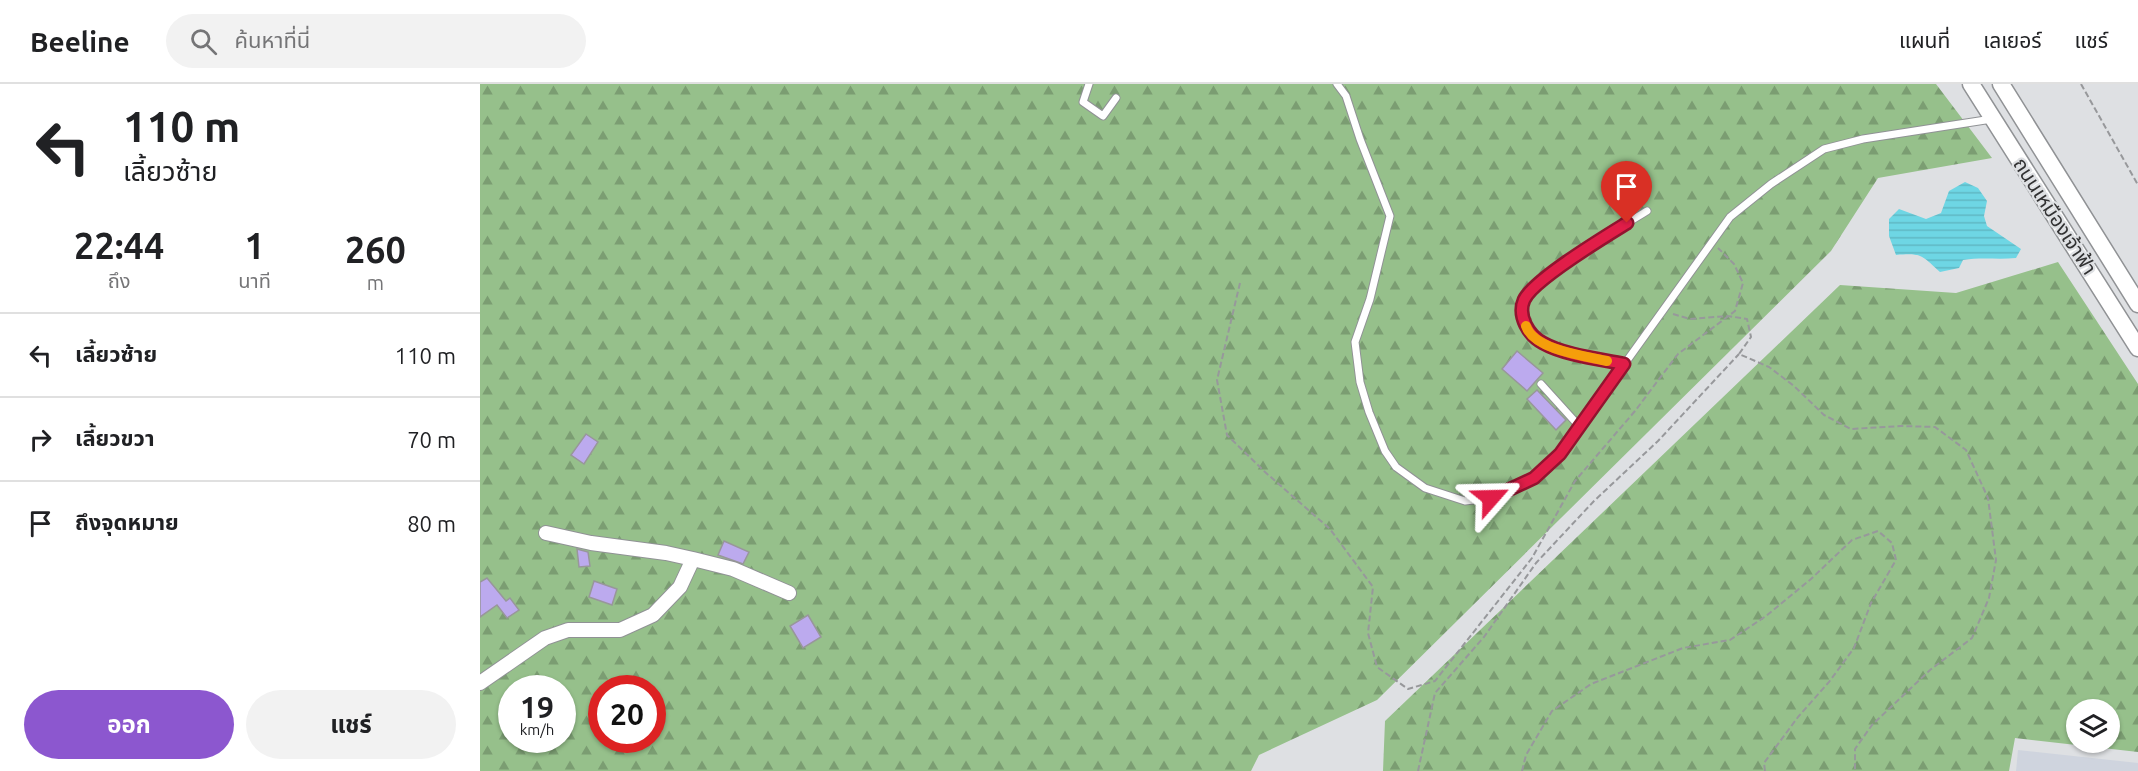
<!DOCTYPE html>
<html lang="th">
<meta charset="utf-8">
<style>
body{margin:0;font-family:Ubuntu,"Noto Sans Thai",sans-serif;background:#f2f2f2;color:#202124;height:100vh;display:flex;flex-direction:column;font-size:22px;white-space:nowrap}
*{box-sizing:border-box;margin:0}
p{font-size:20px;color:#757577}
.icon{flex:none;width:33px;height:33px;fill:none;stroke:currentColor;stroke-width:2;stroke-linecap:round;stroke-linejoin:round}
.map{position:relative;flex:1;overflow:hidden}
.sheet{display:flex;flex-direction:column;background:#fff;width:480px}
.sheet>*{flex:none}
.banner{background:#fff;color:#202124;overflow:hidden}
.tools{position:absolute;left:1586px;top:615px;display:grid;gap:12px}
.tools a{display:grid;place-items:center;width:54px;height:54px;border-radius:50%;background:#fff;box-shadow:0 2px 4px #0004;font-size:30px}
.speed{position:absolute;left:18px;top:591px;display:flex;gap:12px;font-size:30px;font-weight:700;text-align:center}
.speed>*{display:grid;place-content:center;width:78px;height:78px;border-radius:50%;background:#fff;box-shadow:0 2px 4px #0004;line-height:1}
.speed small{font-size:15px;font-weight:400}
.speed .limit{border:9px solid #d22;background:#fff;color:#111}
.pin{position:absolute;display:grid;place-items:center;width:51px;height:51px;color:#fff;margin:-62px -26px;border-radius:50% 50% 50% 0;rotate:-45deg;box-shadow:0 0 6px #0007}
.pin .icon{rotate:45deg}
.me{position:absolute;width:66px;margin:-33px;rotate:65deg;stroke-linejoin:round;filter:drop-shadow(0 0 4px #0008)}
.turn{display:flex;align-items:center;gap:21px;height:126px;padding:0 24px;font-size:27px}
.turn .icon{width:78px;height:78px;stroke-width:2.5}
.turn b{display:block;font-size:42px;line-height:51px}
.eta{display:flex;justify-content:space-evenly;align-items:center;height:102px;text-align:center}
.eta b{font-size:36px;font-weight:700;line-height:42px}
.cta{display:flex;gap:12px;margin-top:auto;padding:12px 24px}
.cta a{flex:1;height:69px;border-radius:36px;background:#8c57cf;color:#fff;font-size:24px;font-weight:700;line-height:69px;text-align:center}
.cta a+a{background:#f2f2f2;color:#202124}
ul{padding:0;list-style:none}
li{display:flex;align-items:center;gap:18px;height:84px;padding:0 24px;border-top:2px solid #e0e0e0}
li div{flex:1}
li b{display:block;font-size:22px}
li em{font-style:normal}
header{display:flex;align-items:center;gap:36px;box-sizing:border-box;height:84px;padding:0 30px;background:#fff;border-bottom:2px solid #e0e0e0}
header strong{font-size:28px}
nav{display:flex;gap:33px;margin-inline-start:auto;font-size:21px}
.search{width:420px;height:54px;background:#f2f2f2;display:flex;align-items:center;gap:15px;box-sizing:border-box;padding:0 21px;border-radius:33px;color:#757577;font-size:22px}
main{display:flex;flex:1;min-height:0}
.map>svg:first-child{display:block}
.built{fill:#cfd4de}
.forest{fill:url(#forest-firs);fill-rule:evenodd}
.water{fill:url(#water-rules)}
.building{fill:#bcaaee;stroke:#98979a;stroke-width:1.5}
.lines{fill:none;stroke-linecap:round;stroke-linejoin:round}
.service-casing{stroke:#909295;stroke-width:9}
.minor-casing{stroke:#909295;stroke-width:16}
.tertiary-casing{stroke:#909295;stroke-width:19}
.path{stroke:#97989b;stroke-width:2;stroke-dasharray:6 3;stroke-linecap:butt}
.service{stroke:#fff;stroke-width:7}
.minor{stroke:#fff;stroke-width:14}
.tertiary{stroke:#fff;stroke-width:16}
.route-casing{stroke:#92132f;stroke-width:15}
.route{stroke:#e11d48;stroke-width:10}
.slow{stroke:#f59e0b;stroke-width:10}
.labels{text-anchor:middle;stroke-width:4.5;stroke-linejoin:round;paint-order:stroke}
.street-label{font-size:20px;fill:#323233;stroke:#dee0e3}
</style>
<header>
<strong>Beeline</strong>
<div class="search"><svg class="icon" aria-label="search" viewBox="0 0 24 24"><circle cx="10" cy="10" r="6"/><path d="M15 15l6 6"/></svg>ค้นหาที่นี่</div>
<nav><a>แผนที่</a><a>เลเยอร์</a><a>แชร์</a></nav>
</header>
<main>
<section class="sheet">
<div class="banner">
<div class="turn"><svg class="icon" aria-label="left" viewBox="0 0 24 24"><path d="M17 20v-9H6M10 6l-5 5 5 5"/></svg><div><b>110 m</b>เลี้ยวซ้าย</div></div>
</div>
<div class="eta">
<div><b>22:44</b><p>ถึง</p></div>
<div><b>1</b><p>นาที</p></div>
<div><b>260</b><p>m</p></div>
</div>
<ul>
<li><svg class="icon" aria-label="left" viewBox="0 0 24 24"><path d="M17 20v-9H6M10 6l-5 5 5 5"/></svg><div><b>เลี้ยวซ้าย</b></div><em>110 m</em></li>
<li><svg class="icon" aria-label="right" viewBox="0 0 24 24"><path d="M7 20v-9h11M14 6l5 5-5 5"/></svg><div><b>เลี้ยวขวา</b></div><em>70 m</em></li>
<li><svg class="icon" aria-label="arrive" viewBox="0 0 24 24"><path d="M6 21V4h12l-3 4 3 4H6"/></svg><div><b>ถึงจุดหมาย</b></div><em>80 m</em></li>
</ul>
<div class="cta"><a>ออก</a><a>แชร์</a></div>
</section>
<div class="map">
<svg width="1658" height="687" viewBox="0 0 1658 687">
<defs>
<pattern id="forest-firs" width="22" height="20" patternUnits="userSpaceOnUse" patternTransform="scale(1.5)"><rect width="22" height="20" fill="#96c08b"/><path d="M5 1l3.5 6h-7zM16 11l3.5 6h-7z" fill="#7b9d72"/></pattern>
<pattern id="water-rules" width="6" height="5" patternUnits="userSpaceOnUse" patternTransform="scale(1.5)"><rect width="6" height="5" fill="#6ed6e4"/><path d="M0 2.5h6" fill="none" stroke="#60b8c4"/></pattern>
</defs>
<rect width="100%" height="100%" fill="#dee0e3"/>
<path class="built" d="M1538 666 1658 679V687H1536Z"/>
<path class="forest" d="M0 0H1456L1512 74 1398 94 1351 167 897 616 779 671 771 687H0ZM32 604H82V656H32ZM122 604H172V656H122Z
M1578 178 1658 300V668L1535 654 1529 687H903L905 637 1360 201 1476 209ZM1596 626H1629V658H1596Z"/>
<path class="water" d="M1485 98 1498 104 1507 117 1504 132 1507 142 1541 165 1536 174C1518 176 1502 173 1483 176L1479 184 1460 188C1441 171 1442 169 1416 171L1409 152V135L1419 125 1446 135 1461 129 1469 107Z"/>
<path class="building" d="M1037 267 1063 289 1047 307 1022 285Z
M1057 306 1086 336 1076 346 1047 315Z
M106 350 118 358 104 380 91 371Z
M244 457 269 468 263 480 238 471Z
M97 465 108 468 110 482 99 483Z
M7 494 26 517 30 514 39 526 27 534 17 521 0 533V498Z
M114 497 137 505 132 521 109 513Z
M328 531 341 553 323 564 310 542Z"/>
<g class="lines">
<g class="service-casing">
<path id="service" d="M609 0 603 18 623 32 636 14
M857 0 866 12 880 55 910 132 890 215 875 258 880 298 889 328 905 367 916 383 945 404 985 417 1011 414 1054 394 1080 370 1250 133 1291 100 1344 65 1383 55 1512 35
M1144 280C1118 274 1087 272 1063 260 1050 252 1037 232 1044 217 1054 194 1142 142 1167 127
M1061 300 1099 342"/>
</g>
<g class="minor-casing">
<path id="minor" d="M66 449 111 459 186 469 213 475 253 485 309 509
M0 599 65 554 88 546H140L173 531 200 503 213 475"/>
</g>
<g class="tertiary-casing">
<path id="tertiary" d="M1491 0 1658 264
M1521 0 1658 220"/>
</g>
<path class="path" d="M1601 0 1658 101
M760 199 737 296 747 351 785 388 850 445 893 503 888 549 897 583 928 605 955 597 1052 474 1095 397 1155 327 1198 270 1255 227 1263 199 1254 180 1238 164
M1193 230 1210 235 1248 232 1267 235 1271 253 1259 270 1289 283 1314 302 1344 331 1371 345 1421 342 1455 343 1486 366 1508 414 1516 476 1509 514 1492 554 1450 586 1392 641 1375 665V687
M938 687 955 609 1004 553 1056 479 1114 417 1178 357 1259 270
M1042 687 1046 671 1072 627 1111 600 1203 564 1250 556 1286 532 1331 495 1372 456 1398 447 1412 459 1416 476 1391 519 1374 564 1349 598 1318 633 1284 679 1285 687"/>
<use href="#service" class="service"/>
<use href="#minor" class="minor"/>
<use href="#tertiary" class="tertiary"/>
</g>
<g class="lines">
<g class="route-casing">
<path id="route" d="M1011 414 1054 394 1080 370 1144 280C1119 275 1084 271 1063 259 1049 252 1037 232 1044 216 1053 196 1126 152 1147 139"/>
</g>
<use href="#route" class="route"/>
<path class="slow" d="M1046 242C1054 266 1105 272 1127 277"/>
</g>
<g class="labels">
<g class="street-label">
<text transform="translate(1575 132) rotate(57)" y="7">ถนนเหมืองเจ้าฟ้า</text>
</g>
</g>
</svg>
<div class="tools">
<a><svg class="icon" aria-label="layers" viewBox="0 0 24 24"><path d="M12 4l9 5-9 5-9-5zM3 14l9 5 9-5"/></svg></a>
</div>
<div class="speed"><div>19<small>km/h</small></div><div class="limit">20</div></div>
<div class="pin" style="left:1147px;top:139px;background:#d93025"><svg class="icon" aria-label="arrive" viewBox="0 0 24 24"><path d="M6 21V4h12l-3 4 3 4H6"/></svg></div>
<svg class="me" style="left:1011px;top:414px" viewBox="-20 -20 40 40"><path d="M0-17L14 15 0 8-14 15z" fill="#e11d48" stroke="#fff" stroke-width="4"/></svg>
</div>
</main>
